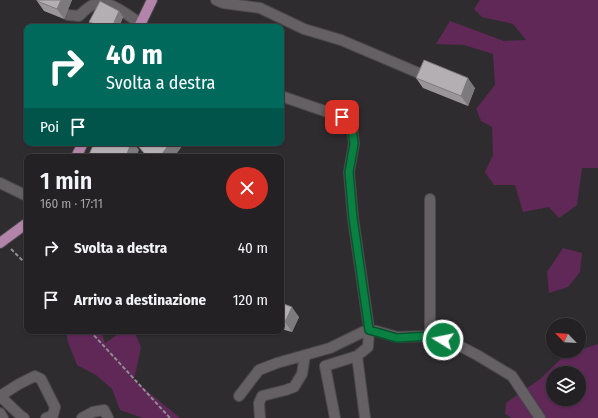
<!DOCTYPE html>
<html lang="it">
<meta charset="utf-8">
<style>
body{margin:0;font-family:"Fira Sans Condensed",sans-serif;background:#2b292b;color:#f1f3f6;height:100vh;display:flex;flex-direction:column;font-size:15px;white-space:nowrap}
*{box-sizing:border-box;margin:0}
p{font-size:13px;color:#a3a3a6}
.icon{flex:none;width:22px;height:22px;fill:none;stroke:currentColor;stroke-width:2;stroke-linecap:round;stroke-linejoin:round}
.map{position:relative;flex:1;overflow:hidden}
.details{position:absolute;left:24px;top:154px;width:260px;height:180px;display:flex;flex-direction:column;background:#232123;border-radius:8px;box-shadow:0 1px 3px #0004,0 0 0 1px #403e41}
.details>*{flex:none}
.hud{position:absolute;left:24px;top:24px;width:260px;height:122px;border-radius:8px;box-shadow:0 1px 3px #0004,0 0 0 1px #403e41;background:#00695c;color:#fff;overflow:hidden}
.needle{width:26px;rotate:295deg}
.buttons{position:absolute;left:546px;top:318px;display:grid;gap:8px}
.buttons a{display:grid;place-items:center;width:40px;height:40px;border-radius:50%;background:#232123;box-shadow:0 1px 3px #0004,0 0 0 1px #403e41;font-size:20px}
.pin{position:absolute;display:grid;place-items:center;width:34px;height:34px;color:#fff;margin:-17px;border-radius:8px;box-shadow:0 2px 6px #0006}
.me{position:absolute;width:44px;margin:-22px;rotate:280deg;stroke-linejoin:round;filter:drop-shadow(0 0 3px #0008)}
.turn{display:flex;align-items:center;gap:14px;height:84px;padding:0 16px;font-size:18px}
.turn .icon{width:52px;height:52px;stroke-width:2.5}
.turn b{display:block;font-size:28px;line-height:34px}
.then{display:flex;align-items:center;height:38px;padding:0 16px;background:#0003;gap:8px;font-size:15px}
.round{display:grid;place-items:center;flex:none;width:42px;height:42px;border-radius:21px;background:#2b292b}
.overview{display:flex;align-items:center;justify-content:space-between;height:68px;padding:0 16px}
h1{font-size:24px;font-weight:600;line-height:30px}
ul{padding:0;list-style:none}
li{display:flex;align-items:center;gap:12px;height:52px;padding:0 16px}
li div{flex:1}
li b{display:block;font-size:15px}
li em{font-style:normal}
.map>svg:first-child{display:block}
.green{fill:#5f2857;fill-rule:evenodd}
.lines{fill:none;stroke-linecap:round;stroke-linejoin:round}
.minor-casing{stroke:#4b494b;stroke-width:12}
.major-casing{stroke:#4b494b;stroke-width:12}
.path{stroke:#908d90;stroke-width:2;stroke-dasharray:4 2;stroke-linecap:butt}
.minor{stroke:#646063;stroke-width:10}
.major{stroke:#b384aa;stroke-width:10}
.wall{fill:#9a9699}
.shaded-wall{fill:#7d7a7d}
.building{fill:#b3afb2;stroke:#7d7a7d}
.route-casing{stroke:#07532c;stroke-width:10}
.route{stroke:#0b8043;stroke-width:7}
</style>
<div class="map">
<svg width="598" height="418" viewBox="0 0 598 418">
<rect width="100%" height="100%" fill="#2f2c2f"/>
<path class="green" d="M480 0H598V168H582L577 205 559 218 549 207 523 212 515 185H494L485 172 493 155 492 127 481 121 476 109 495 85 493 54 464 45 436 44 450 21 504 41 526 40 513 24 482 17 474 9Z
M563 248 582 253 580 272 568 287 549 293 547 272Z
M66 331H101L105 343 123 331H134L141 347 134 380 180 418H143L120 410 112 389 96 375 77 365 68 342Z
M598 344V418H512L505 414 506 403 540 379 565 355ZM553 373H579V399H553Z"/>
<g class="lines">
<g class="minor-casing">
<path id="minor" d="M216 0 223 3 260 8 304 29 341 40 421 74
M68 15 79 16C84 11 90 5 97 3 109 0 131 17 141 24
M281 96 342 117 352 128 354 144 349 172 353 218 369 329 368 347 357 356 325 366 335 418
M0 183 27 196
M430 199V336
M357 356 365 418
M0 396 19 384 35 376 41 379 55 407 53 415 46 418
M0 396 21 416 24 418
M239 396 259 370 277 363 330 348 369 329 397 337 430 336 456 344 477 355 512 376 540 418
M0 413 3 418
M82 418 93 412 104 410 108 418
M260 418 259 403 262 396 286 390 294 387 302 374 305 355"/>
</g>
<g class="major-casing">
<path id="major" d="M139 27 152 0
M76 157 83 143
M0 243 27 223"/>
</g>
<path class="path" d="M11 249 27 265
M90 331 170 418"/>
<use href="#minor" class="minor"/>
<use href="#major" class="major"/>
</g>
<path class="wall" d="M72 0 64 19 44 11 37 1Z
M119 11 123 17 119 27H92L89 22Z
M416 78 475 88 468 106 423 88Z
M281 303 299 317 292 332 281 329Z"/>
<path class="shaded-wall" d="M61 0H72L64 19 57 9Z
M119 11 123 17 119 27H112Z
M468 78 475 88 468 106 461 96Z
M131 143H134L139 150 136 157H126Z
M170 143H182L183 145 174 157H160Z
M292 307 299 317 292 332 285 322Z"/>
<path class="building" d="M37 0H61L57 9 37 1Z
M100 1 119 11 112 27H103L89 22Z
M424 60 468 78 461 96 416 78Z
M94 143H131L126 157H88Z
M141 143H170L160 157H145V154L138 146Z
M281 303 292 307 285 322 281 321Z"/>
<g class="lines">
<g class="route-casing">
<path id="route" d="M342 117 352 128 354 144 349 172 353 218 369 330 397 338 430 336 443 340"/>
</g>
<use href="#route" class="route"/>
</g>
</svg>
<div class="buttons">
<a><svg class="needle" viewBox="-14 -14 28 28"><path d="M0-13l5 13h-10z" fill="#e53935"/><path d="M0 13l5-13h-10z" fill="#a3a3a6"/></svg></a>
<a><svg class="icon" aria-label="layers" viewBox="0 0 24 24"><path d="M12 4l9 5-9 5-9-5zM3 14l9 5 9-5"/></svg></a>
</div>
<div class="pin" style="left:342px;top:117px;background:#d93025"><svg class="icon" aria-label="arrive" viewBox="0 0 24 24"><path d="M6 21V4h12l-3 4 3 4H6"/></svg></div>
<svg class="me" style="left:443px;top:340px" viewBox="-20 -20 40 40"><circle r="17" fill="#0b8043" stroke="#fff" stroke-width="3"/><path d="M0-11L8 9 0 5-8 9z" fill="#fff"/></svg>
<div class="hud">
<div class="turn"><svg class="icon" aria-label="right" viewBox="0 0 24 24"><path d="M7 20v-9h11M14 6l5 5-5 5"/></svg><div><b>40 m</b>Svolta a destra</div></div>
<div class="then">Poi<svg class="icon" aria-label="arrive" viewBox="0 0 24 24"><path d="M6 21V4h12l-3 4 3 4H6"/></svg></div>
</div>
<section class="details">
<div class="overview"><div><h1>1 min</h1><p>160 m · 17:11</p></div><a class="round" style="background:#d93025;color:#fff"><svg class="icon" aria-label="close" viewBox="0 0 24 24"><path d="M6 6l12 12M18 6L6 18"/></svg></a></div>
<ul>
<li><svg class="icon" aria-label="right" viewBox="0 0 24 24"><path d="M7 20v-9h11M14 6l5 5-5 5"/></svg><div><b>Svolta a destra</b></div><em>40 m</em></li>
<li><svg class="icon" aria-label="arrive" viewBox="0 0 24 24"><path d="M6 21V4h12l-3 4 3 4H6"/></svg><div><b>Arrivo a destinazione</b></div><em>120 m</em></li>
</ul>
</section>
</div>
